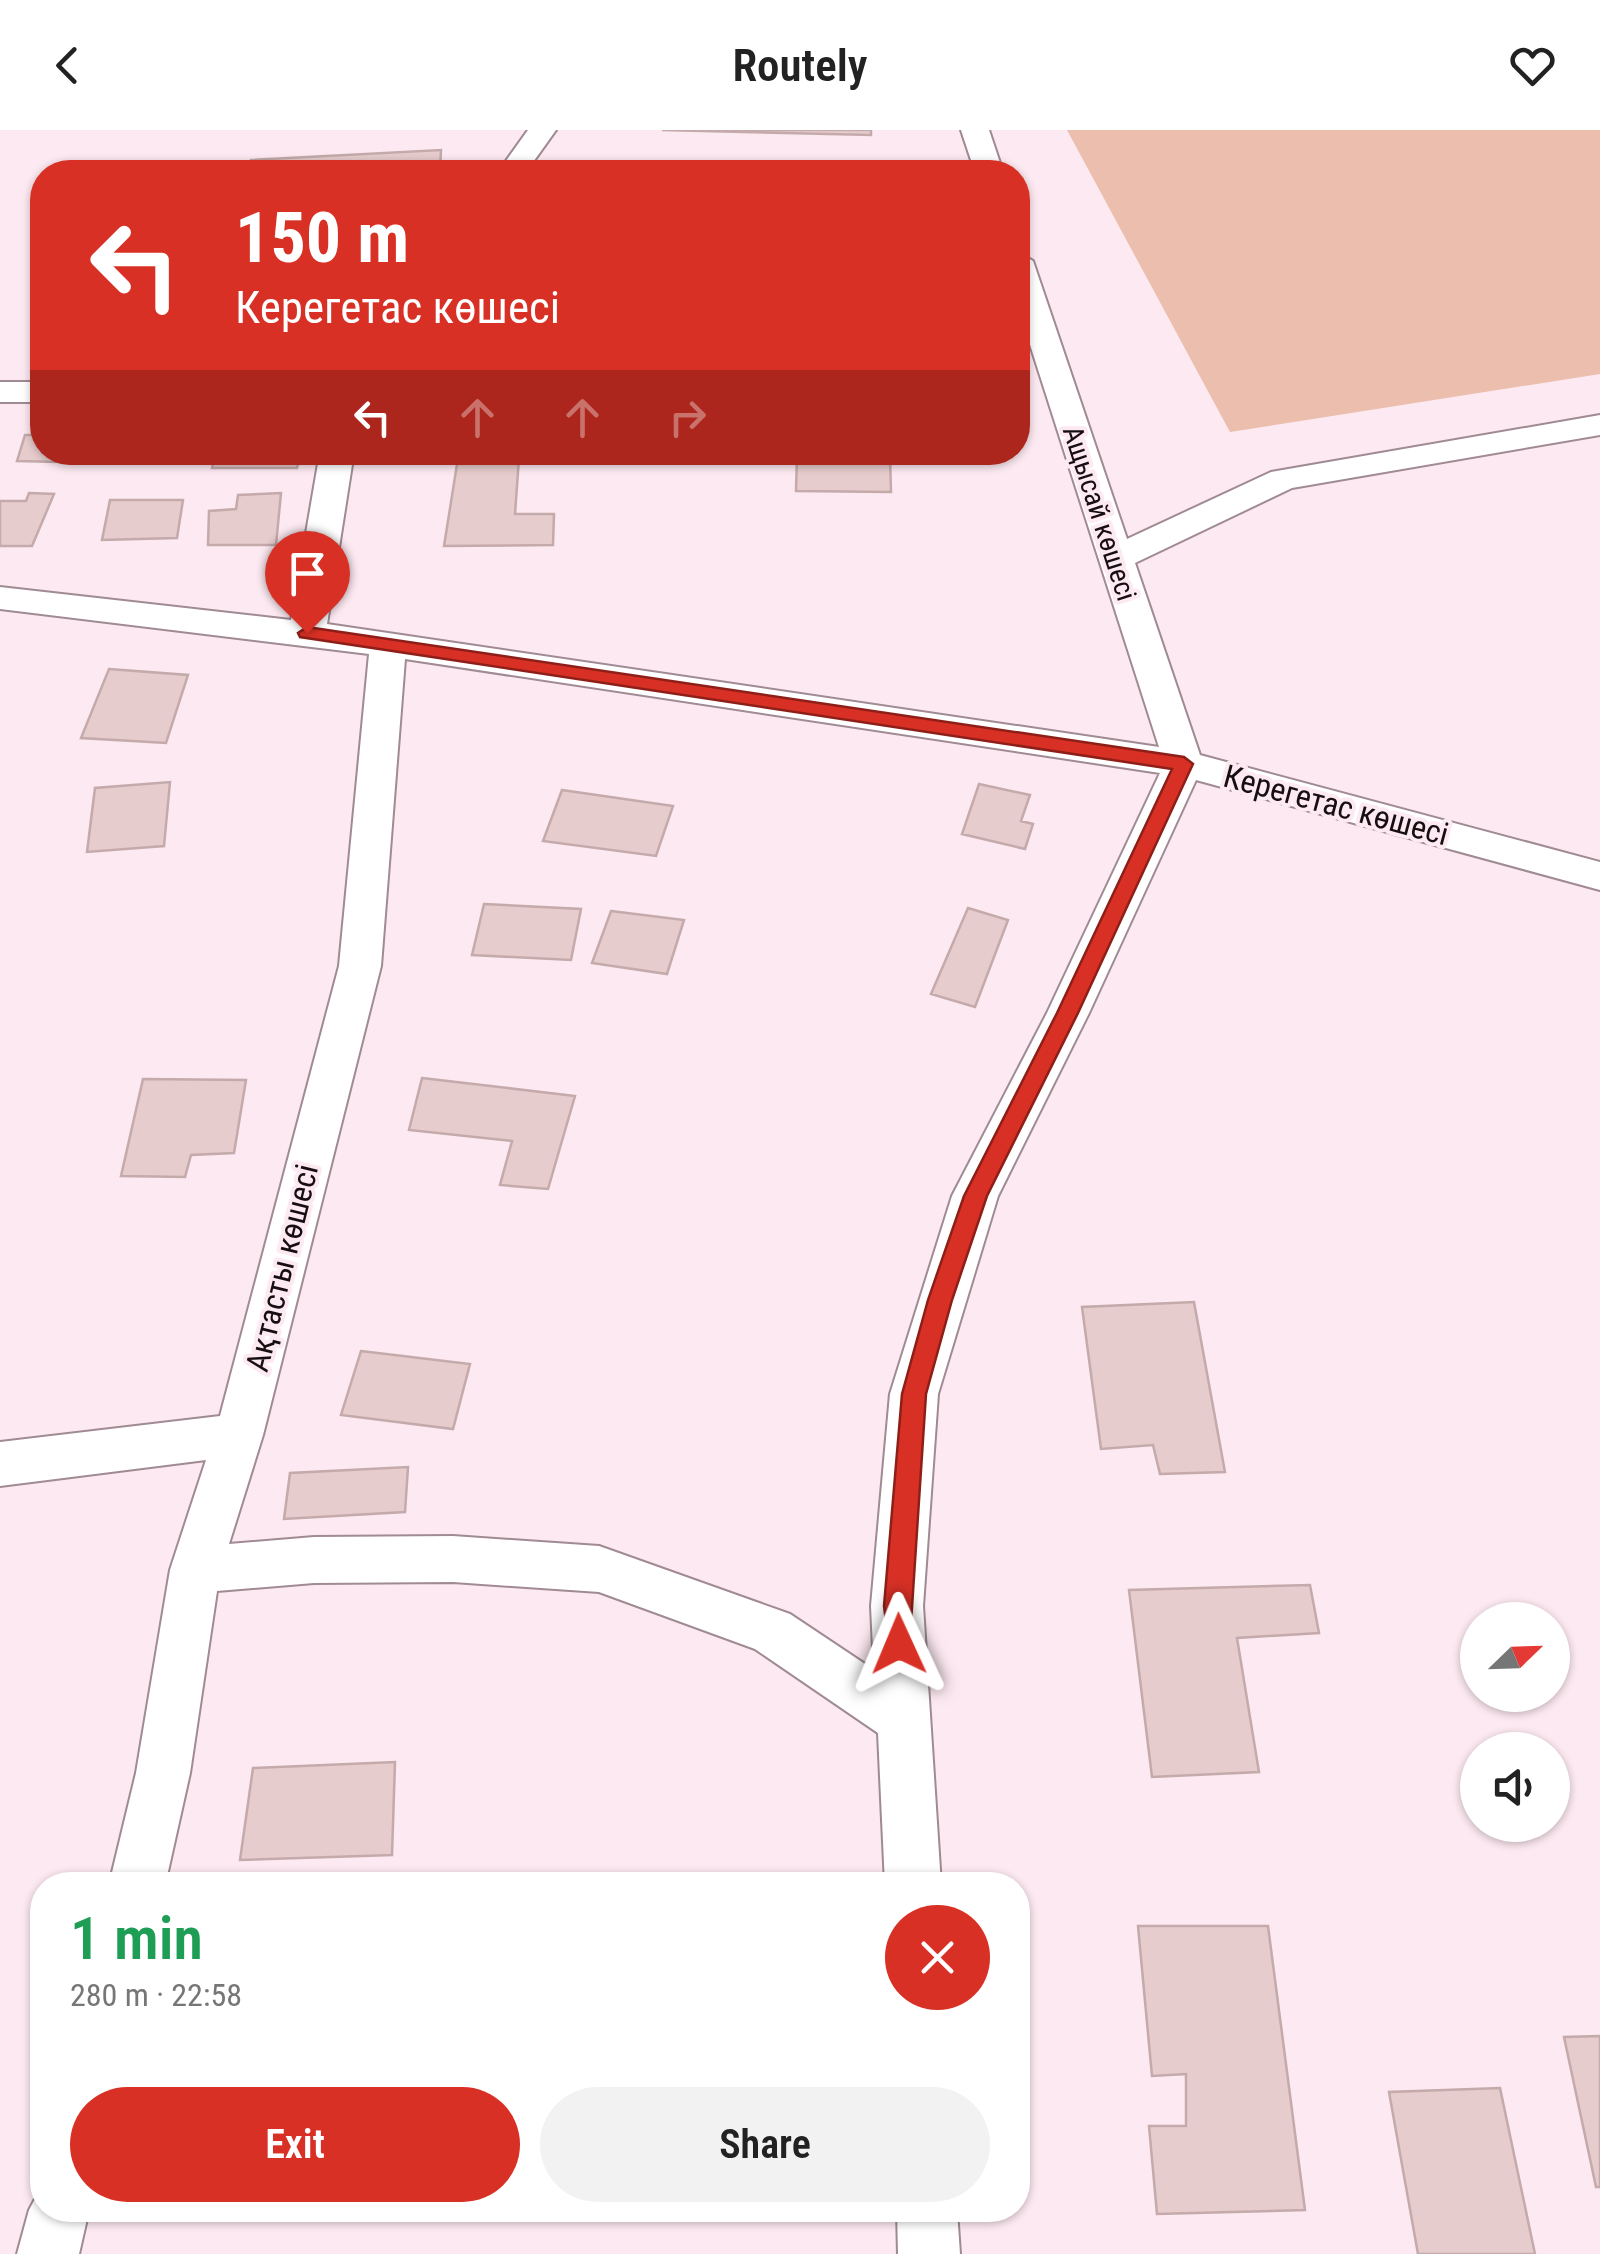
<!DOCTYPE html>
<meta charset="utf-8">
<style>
body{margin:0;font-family:"Roboto Condensed",sans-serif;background:#f2f2f2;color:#222;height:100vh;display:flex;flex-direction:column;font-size:38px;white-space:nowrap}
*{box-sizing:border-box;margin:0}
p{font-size:32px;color:#767676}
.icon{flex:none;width:55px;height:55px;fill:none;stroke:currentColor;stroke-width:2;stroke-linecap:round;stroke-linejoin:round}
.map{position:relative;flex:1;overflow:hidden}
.sheet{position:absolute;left:30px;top:1742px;width:1000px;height:350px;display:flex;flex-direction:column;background:#fff;border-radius:40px;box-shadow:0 2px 8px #0004}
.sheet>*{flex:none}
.top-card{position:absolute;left:30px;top:30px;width:1000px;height:305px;border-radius:40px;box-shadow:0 2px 8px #0004;background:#d93025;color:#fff;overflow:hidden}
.needle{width:65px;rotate:67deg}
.controls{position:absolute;left:1460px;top:1472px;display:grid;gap:20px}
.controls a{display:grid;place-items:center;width:110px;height:110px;border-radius:50%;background:#fff;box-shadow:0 2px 8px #0004;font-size:50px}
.pin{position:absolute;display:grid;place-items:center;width:85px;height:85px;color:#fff;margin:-102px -42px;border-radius:50% 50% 50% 0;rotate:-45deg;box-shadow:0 0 10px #0007}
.pin .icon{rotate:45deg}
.me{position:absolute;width:110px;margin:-55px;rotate:359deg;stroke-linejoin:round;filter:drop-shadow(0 0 8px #0008)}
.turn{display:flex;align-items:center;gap:35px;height:210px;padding:0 40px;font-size:45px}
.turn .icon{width:130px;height:130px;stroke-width:2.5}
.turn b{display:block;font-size:70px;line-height:85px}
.lanes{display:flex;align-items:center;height:95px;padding:0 40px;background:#0003;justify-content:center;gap:50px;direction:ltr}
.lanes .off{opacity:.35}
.round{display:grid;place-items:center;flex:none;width:105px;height:105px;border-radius:52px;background:#f2f2f2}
.headline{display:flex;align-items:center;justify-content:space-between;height:170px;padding:0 40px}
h1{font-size:60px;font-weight:600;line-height:75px;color:#1e9e55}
.cta{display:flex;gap:20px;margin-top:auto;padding:20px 40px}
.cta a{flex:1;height:115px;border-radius:60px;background:#d93025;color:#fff;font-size:40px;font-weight:600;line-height:115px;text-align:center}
.cta a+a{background:#f2f2f2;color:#222}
header{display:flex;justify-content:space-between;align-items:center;height:130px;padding:0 40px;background:#fff;font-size:45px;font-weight:600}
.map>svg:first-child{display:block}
.green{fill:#ebbead}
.building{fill:#e7cccd;stroke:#c4aaaa;stroke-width:2.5}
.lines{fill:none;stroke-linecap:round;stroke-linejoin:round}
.minor-casing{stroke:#a08a93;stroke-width:4}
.minor{fill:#fff;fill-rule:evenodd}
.route{fill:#d93025;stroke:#8d1f18;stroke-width:2.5}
.labels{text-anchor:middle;stroke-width:8;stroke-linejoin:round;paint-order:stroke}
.far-street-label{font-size:28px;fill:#160e11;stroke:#fde9f1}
.street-label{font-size:32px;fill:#160e11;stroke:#fde9f1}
</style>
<header><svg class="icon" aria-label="back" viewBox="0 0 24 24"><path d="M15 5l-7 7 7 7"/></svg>Routely<svg class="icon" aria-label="heart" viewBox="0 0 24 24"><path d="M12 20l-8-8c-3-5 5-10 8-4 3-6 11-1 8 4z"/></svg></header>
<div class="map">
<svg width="1600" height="2124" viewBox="0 0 1600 2124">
<rect width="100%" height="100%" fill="#fde9f1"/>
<path class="green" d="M1067 0H1600V244L1230 302Z"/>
<path class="building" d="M662 0H871V5Z
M441 20 440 42H249L251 30Z
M25 305H42V322H107L104 333 17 331Z
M216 322H301L297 338H212Z
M797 325 890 326 891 362 796 361Z
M458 328H519L515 384H554L553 415 444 416Z
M29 363 54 364 32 416H0V371H26Z
M281 363 276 415H208L209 381 236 379 238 365Z
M110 370H183L177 408 102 410Z
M109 539 188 545 166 613 81 608Z
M170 652 164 716 87 722 95 658Z
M979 654 1030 665 1021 691 1033 694 1025 719 962 704Z
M562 660 673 676 656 726 543 711Z
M484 774 581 779 571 830 472 825Z
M968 778 1008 790 975 877 931 864Z
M611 781 684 790 667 844 592 833Z
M422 948 575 966 548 1059 500 1055 512 1011 409 1000Z
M143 949 246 950 234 1023 191 1025 185 1047 121 1046Z
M1194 1172 1225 1342 1160 1344 1153 1315 1101 1319 1082 1177Z
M361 1221 470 1234 453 1299 341 1285Z
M408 1337 405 1382 284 1389 290 1343Z
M1310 1455 1319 1503 1237 1508 1259 1642 1152 1647 1129 1460Z
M395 1632 392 1725 240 1730 253 1638Z
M1138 1796H1268L1305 2080 1157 2084 1149 1996H1186V1944L1152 1946Z
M1600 1906V2057H1596L1564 1907Z
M1500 1958 1535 2124H1418L1389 1962Z"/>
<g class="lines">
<g class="minor-casing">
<path id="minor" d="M528 0H556L526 42H498Z
M961 0H989L1003 42H975Z
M1018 122 1033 131 1127 409 1271 342 1600 285V305L1292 358 1135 433 1200 625 1600 732V760L1196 650 1089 883 998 1066 938 1264 923 1476 941 1755H885L878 1603 755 1519 599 1462 453 1452 314 1453 217 1461 190 1643 165 1755H109L136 1643 170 1440 206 1330 0 1356V1312L220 1286 339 836 369 524 0 479V457L291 490 320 322H354L327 494 1159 617 1018 177ZM405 529 1160 643 1047 883 952 1066 890 1264 871 1476 874 1540 790 1484 599 1416 453 1406 314 1407 229 1414 263 1305 381 836Z
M0 252H42V272H0Z
M42 2056V2080H89L79 2124H17L29 2080Z
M897 2080H957L960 2124H898Z"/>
</g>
<use href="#minor" class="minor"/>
</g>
<path class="route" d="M307 497 1184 627 1193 634 1078 883 987 1066 952 1170 926 1264 909 1523 899 1527 890 1523 884 1476 902 1264 928 1170 964 1066 1057 883 1172 639 300 507 298 503Z"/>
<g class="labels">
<g class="far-street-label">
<text transform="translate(1100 383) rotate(72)" y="10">Ащысай көшесі</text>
</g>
<g class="street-label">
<text transform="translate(1336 675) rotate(15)" y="11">Керегетас көшесі</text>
<text transform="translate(282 1138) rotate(-76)" y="11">Ақтасты көшесі</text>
</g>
</g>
</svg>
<div class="controls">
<a><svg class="needle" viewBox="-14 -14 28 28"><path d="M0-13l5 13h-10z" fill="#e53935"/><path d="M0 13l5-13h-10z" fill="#767676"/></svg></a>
<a><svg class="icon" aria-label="sound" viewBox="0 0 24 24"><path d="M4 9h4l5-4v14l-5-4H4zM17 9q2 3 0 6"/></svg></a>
</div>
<div class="pin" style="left:307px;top:503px;background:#d93025"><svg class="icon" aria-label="arrive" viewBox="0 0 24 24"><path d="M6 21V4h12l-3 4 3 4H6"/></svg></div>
<svg class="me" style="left:899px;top:1514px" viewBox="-20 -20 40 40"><path d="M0-17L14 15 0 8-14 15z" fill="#d93025" stroke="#fff" stroke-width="4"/></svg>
<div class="top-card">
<div class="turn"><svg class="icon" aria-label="left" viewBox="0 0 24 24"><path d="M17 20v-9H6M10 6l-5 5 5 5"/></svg><div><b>150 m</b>Керегетас көшесі</div></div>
<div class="lanes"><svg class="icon" aria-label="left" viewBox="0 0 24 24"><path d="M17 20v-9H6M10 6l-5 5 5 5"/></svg><svg class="icon off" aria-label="ahead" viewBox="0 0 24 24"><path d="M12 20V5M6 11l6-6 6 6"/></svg><svg class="icon off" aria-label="ahead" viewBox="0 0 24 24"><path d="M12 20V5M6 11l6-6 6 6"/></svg><svg class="icon off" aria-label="right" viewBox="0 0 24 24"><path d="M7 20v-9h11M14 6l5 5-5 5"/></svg></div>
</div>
<section class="sheet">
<div class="headline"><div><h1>1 min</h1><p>280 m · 22:58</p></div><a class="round" style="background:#d93025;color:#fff"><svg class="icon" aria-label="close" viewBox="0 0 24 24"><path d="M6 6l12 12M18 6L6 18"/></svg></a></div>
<div class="cta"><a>Exit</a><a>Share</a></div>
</section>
</div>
